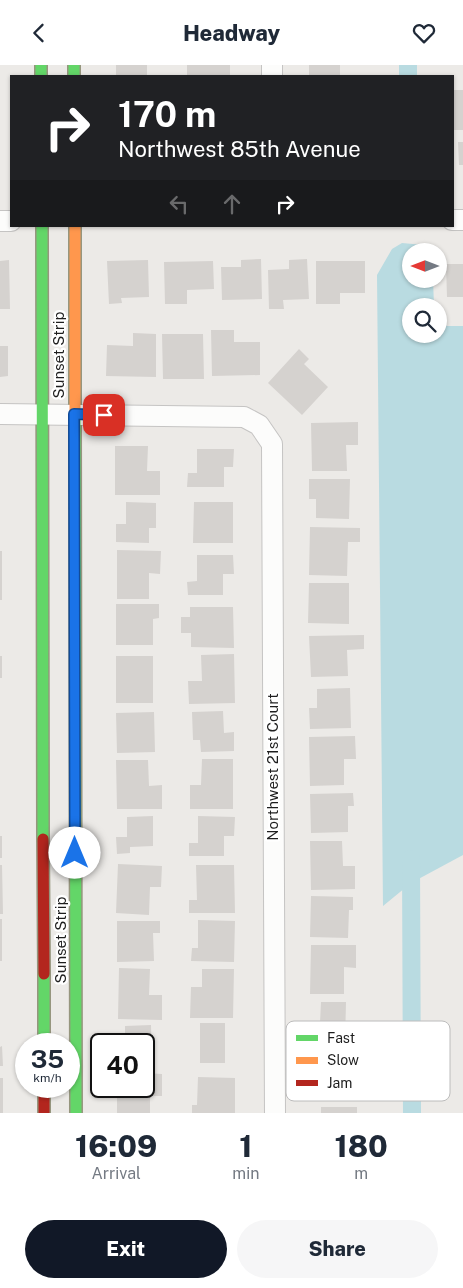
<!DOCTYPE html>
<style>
body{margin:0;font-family:"Public Sans",sans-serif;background:#f6f6f7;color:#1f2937;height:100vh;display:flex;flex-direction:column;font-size:19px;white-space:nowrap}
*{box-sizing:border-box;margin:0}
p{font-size:16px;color:#747a83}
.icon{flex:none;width:28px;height:28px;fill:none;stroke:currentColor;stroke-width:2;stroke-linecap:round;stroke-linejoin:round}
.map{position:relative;height:1048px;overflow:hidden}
.sheet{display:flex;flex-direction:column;background:#fff;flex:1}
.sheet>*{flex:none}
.banner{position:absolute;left:10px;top:10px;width:444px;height:152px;border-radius:0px;box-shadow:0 1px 4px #0004;background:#202124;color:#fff;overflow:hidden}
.needle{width:32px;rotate:270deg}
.controls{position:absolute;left:402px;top:178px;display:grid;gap:10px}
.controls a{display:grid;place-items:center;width:45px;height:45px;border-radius:50%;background:#fff;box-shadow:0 1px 4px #0004;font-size:25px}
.speed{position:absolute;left:15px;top:968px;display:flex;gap:10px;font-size:25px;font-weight:700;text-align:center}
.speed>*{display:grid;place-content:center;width:65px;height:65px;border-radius:50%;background:#fff;box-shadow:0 1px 4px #0004;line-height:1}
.speed small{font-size:12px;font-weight:400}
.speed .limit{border:2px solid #111;border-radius:8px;background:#fff;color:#111}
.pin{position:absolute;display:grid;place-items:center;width:42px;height:42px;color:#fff;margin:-21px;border-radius:10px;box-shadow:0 2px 8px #0006}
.me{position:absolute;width:55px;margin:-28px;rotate:0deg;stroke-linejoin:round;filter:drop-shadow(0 0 4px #0008)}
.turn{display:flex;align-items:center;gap:18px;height:105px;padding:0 25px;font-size:22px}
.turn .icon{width:65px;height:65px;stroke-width:2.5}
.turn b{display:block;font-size:35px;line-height:42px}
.lanes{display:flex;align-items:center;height:48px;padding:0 25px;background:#0003;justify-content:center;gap:25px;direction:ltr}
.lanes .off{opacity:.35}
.eta{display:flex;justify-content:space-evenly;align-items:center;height:85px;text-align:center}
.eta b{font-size:30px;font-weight:800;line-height:35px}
.primary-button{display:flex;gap:10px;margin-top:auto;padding:10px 25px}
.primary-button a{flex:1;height:58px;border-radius:30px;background:#111827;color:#fff;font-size:20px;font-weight:800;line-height:58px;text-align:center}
.primary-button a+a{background:#f6f6f7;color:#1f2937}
header{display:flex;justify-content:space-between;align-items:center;height:65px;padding:0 25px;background:#fff;font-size:22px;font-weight:800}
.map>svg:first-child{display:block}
.water{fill:#b9dbe1}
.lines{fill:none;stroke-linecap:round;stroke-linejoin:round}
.canal{stroke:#b9dbe1;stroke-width:18}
.building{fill:#d5d2cf}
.street-casing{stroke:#c5c4c3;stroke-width:22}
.fast-casing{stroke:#96967e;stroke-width:14}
.slow-casing{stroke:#96967e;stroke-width:14}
.jam-casing{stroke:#96967e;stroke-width:14}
.street{stroke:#fcfcfb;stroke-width:20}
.fast{stroke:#63d668;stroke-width:11}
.slow{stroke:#ff974d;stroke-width:11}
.jam{stroke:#b3261e;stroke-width:11}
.route-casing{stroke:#114b97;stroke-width:12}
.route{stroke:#1a73e8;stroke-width:9}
.labels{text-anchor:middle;stroke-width:4.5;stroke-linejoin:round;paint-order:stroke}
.street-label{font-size:15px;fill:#1e1e1e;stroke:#fff}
.key{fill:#fff;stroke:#bcbcbc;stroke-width:1}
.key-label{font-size:14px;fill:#1e1e1e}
</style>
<header><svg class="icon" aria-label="back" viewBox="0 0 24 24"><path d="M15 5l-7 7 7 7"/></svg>Headway<svg class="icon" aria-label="heart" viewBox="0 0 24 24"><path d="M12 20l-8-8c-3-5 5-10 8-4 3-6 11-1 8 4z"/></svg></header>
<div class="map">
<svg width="463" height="1048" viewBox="0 0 463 1048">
<rect width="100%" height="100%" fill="#eceae7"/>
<path class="water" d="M402 178 424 180 430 186H411V214H433L434 241H411V269H439V253L447 261H463V790L411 818 383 841 377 210 392 184Z"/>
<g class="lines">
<path class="canal" d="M408 0V11
M411 794 412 1048"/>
</g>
<path class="building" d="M116 0H147V11H116Z
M187 0H230V11H187Z
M309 0H340V11H309Z
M452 25H463V65H452Z
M458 77H463V100H459Z
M261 194 262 234 222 235 221 202H241V195Z
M307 194 309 234 283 235 284 244H269L268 205 289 204V195Z
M9 195 10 244H0V196Z
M148 195 149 232 121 233 122 238 109 239 107 196Z
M213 196 214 224 187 225V239H165L164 197Z
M316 196H365V228H340V239H316Z
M446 199H463V232H447Z
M211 265H234V277H260V310L212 311Z
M133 268 156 269V312L106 311 107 280 133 281Z
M162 269H203L204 314H163Z
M0 281H8V311L0 312Z
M299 284 309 294 304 299 328 322 302 350 268 318Z
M358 357V380H346L347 406H312L311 358Z
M115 381H148L147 406H160V430H115Z
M197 384H234L233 402H224V422H187L188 408H197Z
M309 414H350L349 454 316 453V434H309Z
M126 437 156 438V463H149V478L116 477V459H126Z
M194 437H233V478H193Z
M310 462 360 463V477H348L347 511 309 510Z
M117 485 161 486 160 509 149 508V534H117Z
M0 486H2V535H0Z
M197 490H233L234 509H223V530H188L187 517 197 516Z
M309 518H349V559L308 558Z
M116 539H159V553L153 554V580H116Z
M190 542H233L234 583 191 582V568H181V552H190Z
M364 570V584L347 585 348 611 311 612 309 571Z
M234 589 235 638 189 639 188 616H202L201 590Z
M0 591H2V613H0Z
M116 591H153V638H116Z
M350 623 351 663 310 664 309 643H317V624Z
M223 646 224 668 234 667V686L201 687 200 675H193L192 647Z
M154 647 155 687 117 688 116 648Z
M355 671 356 694H344V720L310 721 309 672Z
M202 694H233V744H190V720H201Z
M116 695H148L149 721 162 720V744H117Z
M353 728 354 741H348V767L311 768 310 729Z
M153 751V781L130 782V788L117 789 116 772H127V752Z
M198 751 235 752 234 771H224V791H189V778H198Z
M0 771H2V793H0Z
M310 776H342L343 801H355V824L311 825Z
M118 799 162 801 161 822H150L149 850 116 848Z
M0 800H2L3 849H0Z
M196 800H234L235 848H189V835H197Z
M311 831 353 832V845H349L348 873 310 872Z
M0 854H2V896H0Z
M198 855 235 856 234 897 191 896 192 883H198Z
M117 856H160V868H153L154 896 117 897Z
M311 880H356V903L344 902V929H310Z
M119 903 150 904 149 930H162V955L118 954Z
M202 904H234L233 953H190L191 922H202Z
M321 937H346L345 978 310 977V957L320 958Z
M200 958H225V998H200Z
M151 960 152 1001H144V979H125V961Z
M2 981 3 1001H0V982Z
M144 1008 162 1009V1031H150V1048H117V1021H144Z
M198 1012 235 1013V1048H192V1040H197Z
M0 1013H3V1048H0Z
M321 1042H357V1048H321Z"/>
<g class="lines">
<g class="street-casing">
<path id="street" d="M272 0V11
M452 155H463
M0 156H11
M0 349 244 352 259 360 272 379 275 1048"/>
</g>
<g class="fast-casing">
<path id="fast" d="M41 0V11
M74 0V11
M42 161 43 774
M75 348 76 1048
M44 909V979"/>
</g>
<g class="slow-casing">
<path id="slow" d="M75 161V348"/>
</g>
<g class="jam-casing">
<path id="jam" d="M43 774 44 909
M44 1021V1048"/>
</g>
<use href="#street" class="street"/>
<use href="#fast" class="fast"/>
<use href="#slow" class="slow"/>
<use href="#jam" class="jam"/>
</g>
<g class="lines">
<g class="route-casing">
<path id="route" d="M75 788 74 349 104 350"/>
</g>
<use href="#route" class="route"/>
</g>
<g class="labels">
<g class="street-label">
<text transform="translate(59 290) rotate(-90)" y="5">Sunset Strip</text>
<text transform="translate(273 702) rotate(-90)" y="5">Northwest 21st Court</text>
<text transform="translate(61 875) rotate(-90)" y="5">Sunset Strip</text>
</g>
</g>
<rect x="286" y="956" width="164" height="80" rx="8" class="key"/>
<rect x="296" y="970" width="22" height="6" fill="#63d668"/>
<rect x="296" y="992" width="22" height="7" fill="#ff974d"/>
<rect x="296" y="1015" width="22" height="6" fill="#b3261e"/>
<g class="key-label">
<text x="327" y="978">Fast</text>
<text x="327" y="1000">Slow</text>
<text x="327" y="1023">Jam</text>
</g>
</svg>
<div class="controls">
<a><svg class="needle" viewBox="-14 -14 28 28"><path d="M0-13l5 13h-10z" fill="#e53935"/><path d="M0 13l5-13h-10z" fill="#747a83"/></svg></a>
<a><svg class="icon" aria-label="search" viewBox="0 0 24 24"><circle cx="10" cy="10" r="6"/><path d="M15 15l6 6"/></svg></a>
</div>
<div class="speed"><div>35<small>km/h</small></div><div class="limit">40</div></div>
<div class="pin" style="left:104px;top:350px;background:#d93025"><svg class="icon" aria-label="arrive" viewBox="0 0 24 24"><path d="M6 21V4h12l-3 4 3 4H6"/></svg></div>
<svg class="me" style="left:75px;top:788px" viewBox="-20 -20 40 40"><circle r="19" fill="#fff"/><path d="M0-13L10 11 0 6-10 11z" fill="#1a73e8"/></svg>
<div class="banner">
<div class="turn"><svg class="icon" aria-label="right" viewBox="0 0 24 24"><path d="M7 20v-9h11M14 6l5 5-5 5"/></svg><div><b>170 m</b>Northwest 85th Avenue</div></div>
<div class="lanes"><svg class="icon off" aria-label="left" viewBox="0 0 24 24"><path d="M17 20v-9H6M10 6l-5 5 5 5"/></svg><svg class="icon off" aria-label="ahead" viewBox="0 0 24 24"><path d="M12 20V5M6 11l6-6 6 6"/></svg><svg class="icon" aria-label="right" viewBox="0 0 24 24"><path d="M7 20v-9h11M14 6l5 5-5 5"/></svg></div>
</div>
</div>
<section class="sheet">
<div class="eta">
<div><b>16:09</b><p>Arrival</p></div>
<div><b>1</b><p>min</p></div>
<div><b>180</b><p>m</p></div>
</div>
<div class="primary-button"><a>Exit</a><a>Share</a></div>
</section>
